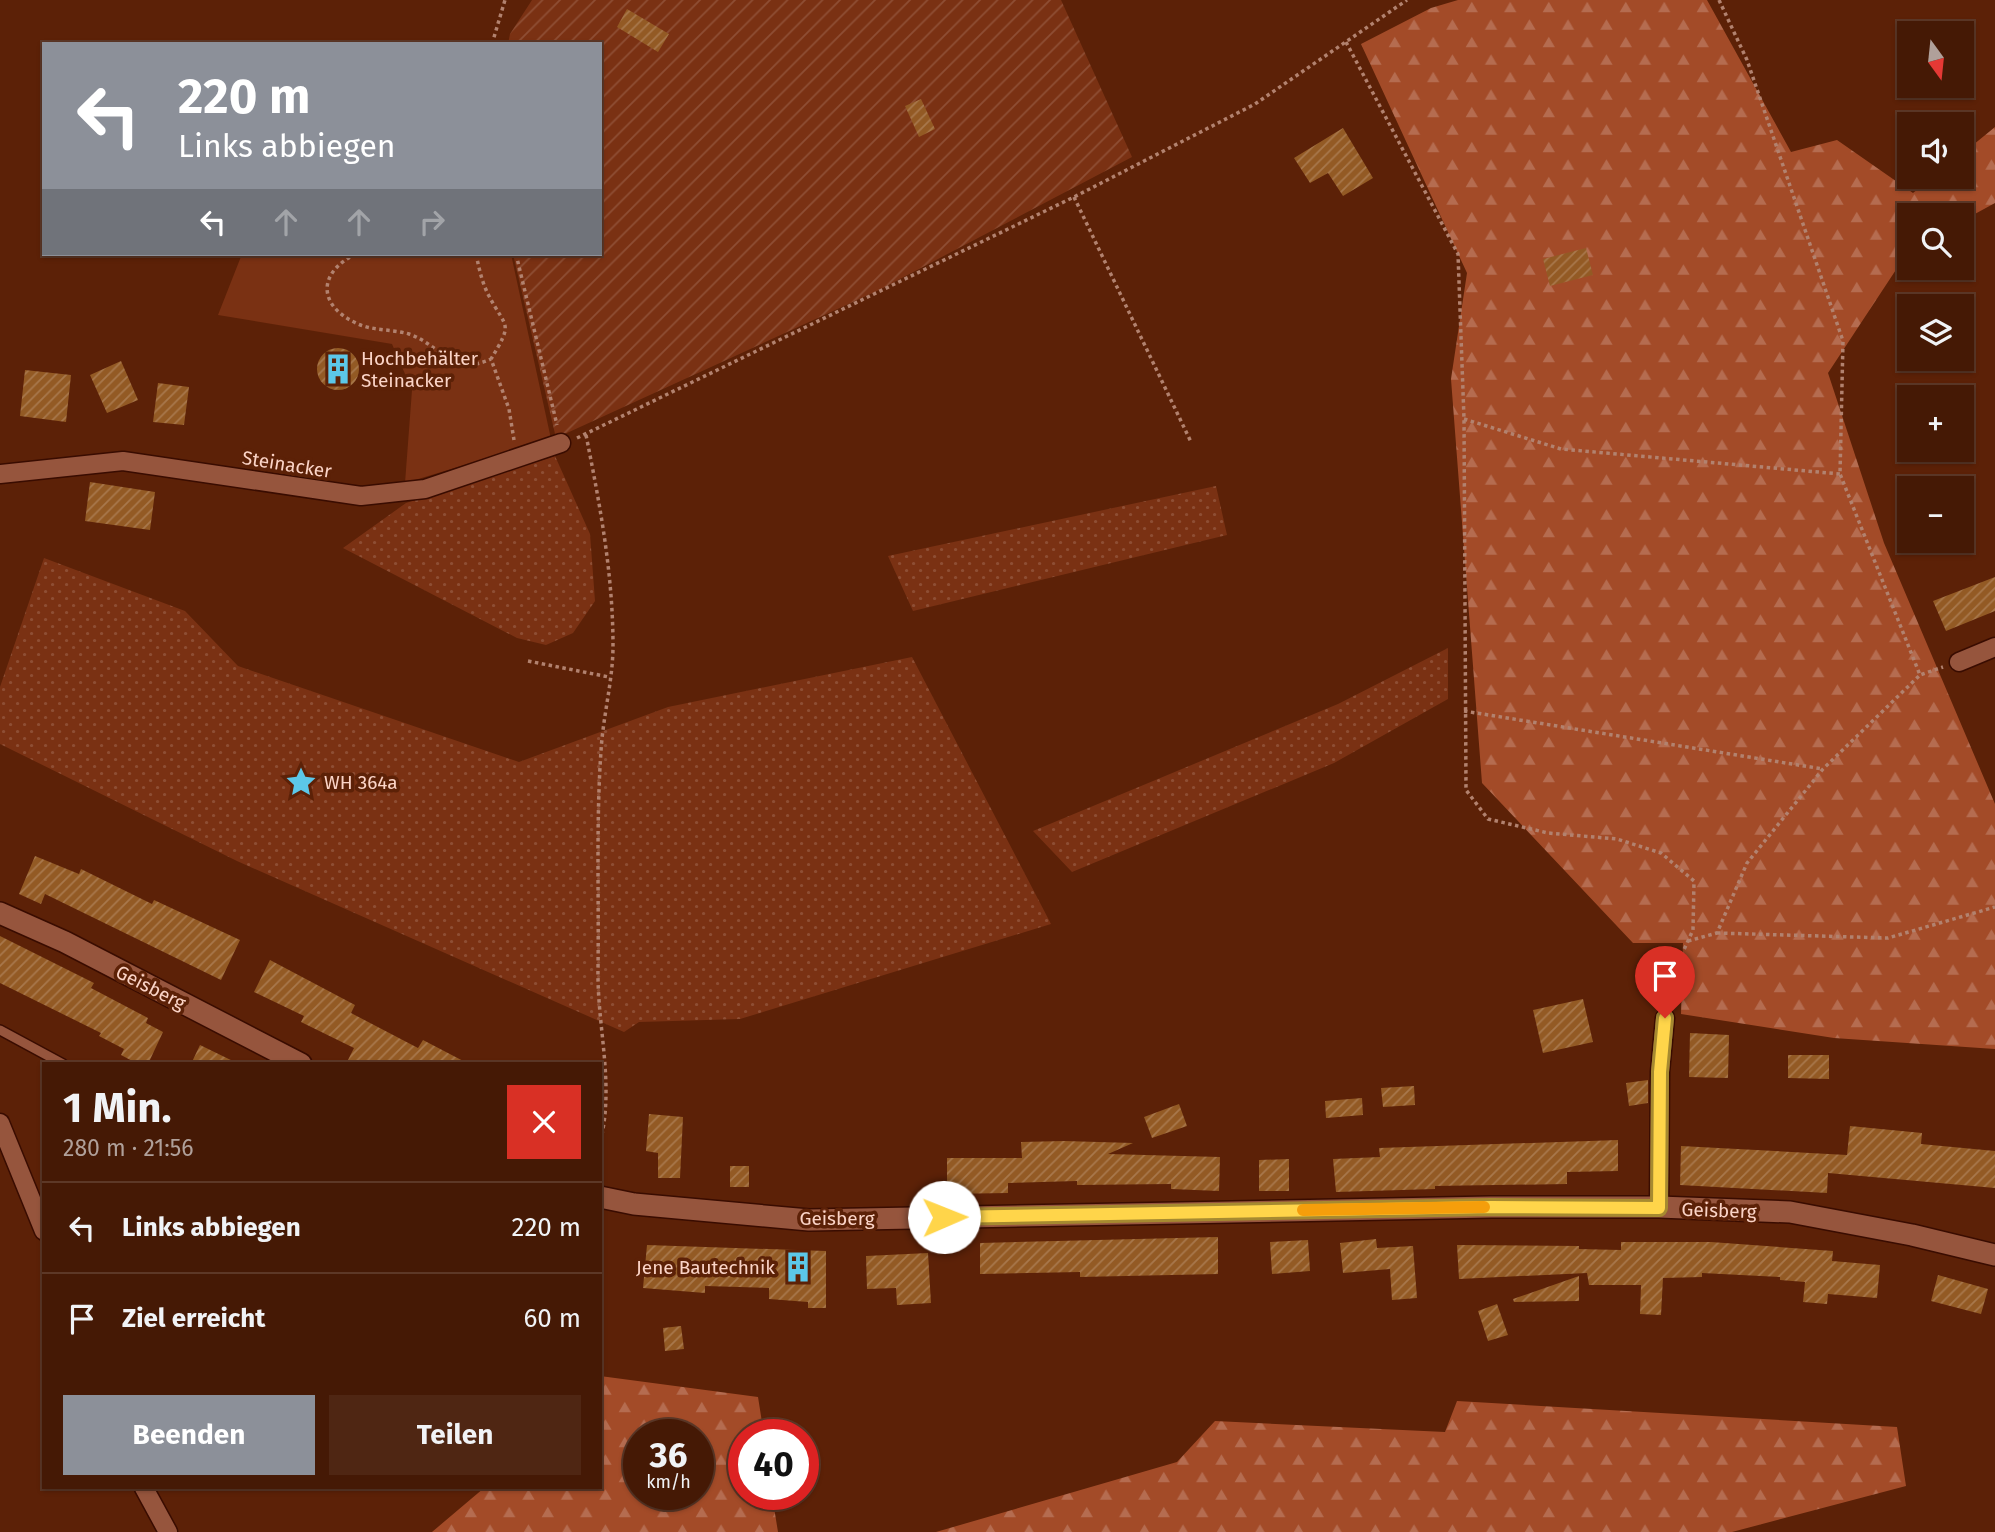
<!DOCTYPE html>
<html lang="de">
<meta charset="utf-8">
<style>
body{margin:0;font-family:"Fira Sans",sans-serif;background:#4f2613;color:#f1f3f6;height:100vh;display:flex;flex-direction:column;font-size:26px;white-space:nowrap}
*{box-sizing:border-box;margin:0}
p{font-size:23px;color:#b0a09a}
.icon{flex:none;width:38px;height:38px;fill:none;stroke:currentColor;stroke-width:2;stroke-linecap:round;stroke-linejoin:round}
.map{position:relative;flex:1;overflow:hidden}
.side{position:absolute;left:42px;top:1062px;width:560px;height:427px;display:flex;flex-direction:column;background:#451905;border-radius:0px;box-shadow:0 2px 5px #0004,0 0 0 2px #5d3827}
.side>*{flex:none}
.top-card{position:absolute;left:42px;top:42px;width:560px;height:214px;border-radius:0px;box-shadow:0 2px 5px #0004,0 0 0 2px #5d3827;background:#8c9099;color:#fff;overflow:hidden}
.needle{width:46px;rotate:165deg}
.buttons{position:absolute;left:1897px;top:21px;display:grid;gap:14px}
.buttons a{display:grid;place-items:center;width:77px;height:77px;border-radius:0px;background:#451905;box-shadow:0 2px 5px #0004,0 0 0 2px #5d3827;font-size:35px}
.speed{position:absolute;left:623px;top:1419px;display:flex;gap:14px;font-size:35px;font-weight:700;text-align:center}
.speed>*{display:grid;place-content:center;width:91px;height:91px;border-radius:50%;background:#451905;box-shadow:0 2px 5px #0004,0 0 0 2px #5d3827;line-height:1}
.speed small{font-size:18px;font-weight:400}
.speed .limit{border:10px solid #d22;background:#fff;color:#111}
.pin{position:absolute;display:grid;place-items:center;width:60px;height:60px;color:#fff;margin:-72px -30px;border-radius:50% 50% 50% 0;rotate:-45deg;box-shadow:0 0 7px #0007}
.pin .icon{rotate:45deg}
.me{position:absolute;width:77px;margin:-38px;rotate:89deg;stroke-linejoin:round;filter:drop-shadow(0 0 5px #0008)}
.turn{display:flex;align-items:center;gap:24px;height:147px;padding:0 21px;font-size:32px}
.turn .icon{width:91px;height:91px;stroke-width:2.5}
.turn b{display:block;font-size:49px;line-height:60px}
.lanes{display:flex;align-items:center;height:66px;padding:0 21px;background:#0003;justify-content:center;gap:35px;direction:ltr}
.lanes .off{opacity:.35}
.round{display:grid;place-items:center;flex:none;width:74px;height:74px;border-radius:0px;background:#4f2613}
.head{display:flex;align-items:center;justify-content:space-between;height:119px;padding:0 21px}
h1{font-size:42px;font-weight:700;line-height:52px}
.cta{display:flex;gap:14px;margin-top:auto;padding:14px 21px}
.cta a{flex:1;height:80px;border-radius:0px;background:#8c9099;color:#fff;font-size:28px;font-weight:700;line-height:80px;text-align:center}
.cta a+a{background:#4f2613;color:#f1f3f6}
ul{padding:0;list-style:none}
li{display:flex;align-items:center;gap:21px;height:91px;padding:0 21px;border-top:2px solid #5d3827}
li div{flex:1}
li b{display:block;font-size:26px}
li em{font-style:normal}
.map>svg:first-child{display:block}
.grass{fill:url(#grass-dots)}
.forest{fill:url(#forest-firs);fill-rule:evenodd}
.park{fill:#7a3113}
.garden{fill:url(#garden-furrows)}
.building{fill:url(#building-hatch)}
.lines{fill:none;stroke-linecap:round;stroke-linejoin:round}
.service-casing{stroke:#390c00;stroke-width:12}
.minor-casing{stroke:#390c00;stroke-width:21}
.tertiary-casing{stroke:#390c00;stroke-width:24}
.path{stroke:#b2826f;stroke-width:3.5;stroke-dasharray:3.5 3.5;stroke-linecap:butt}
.service{stroke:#96553d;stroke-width:9}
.minor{stroke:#96553d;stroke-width:18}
.tertiary{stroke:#96553d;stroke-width:21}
.route-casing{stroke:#a68a30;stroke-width:18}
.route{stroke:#ffd54a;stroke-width:12}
.slow{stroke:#f59e0b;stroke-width:12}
.labels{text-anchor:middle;stroke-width:7;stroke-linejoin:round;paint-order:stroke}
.poi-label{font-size:19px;fill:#fbd4c7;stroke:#5c2107;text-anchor:start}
.street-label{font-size:19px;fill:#fbd4c7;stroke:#5c2107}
</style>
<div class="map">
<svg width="1995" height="1532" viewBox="0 0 1995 1532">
<defs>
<pattern id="grass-dots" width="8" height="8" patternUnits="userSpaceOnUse" patternTransform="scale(1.75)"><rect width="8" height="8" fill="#7a3113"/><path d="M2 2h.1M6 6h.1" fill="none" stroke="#8e4e34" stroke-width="1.8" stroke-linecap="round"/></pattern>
<pattern id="forest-firs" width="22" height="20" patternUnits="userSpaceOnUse" patternTransform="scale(1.75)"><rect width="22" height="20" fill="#a34b28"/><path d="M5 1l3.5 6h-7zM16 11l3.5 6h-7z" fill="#b56c50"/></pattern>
<pattern id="garden-furrows" width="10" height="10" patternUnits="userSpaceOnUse" patternTransform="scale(1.75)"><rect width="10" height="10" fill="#7a3113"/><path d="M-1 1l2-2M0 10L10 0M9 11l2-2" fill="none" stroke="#8e4e34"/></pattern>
<pattern id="building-hatch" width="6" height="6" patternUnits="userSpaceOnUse" patternTransform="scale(1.75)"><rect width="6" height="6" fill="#935a24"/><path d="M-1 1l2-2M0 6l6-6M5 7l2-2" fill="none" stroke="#a8784c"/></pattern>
</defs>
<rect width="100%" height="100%" fill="#5c2107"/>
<path class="grass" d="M555 456 590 534 595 601 573 633 546 645 517 638 343 548 406 503Z
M1216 486 1227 535 913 611 888 556Z
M44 558 185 611 238 666 519 762 668 707 912 657 1051 924 740 1019 639 1022 624 1032 237 861 0 744V687Z
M1448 648V699L1334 763 1072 872 1033 831 1338 704Z"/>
<path class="forest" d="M1458 0H1707L1791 152 1837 140 1913 193 1933 177H1962V154L1995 127V203L1962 221V215H1909V250L1828 373 1884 543 1995 804V1049L1834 1038 1681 1014 1683 943H1633L1482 783 1451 379 1467 273 1361 44 1431 8Z
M600 1376 758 1397 764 1435H744V1494L772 1495 778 1532H432L484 1488H600ZM639 1435H698V1494H639Z
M1457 1401 1897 1427 1906 1486 1732 1532H936L1177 1462 1215 1421 1445 1432Z"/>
<path class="park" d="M242 254H511L551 439 405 483 412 390 392 344 218 315Z"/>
<path class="garden" d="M532 0H1061L1132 157 879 290 556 438 513 254H600V44H508L510 34Z"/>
<path class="building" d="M627 9 669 34 658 52 617 27Z
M921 99 935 129 919 137 905 106Z
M1343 128 1373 178 1343 196 1328 173 1310 183 1294 158Z
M1586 248 1593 275 1550 286 1543 259Z
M317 369a21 21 0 1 1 42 0a21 21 0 1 1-42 0Z
M121 361 138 400 107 413 90 375Z
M25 370 71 375 66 422 20 416Z
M158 383 189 387 184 425 153 422Z
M90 482 155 492 150 530 85 521Z
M1995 577V611L1946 631 1933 601Z
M35 856 79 874 81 869 152 904 154 900 240 940 221 980 45 894 41 904 19 894Z
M0 936 94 983 91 988 148 1018 146 1023 163 1032 148 1064H138L121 1055 124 1049 99 1036 101 1033 0 983Z
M270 960 355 1005 351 1013 418 1048 423 1040 469 1064H346L354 1048 301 1022 304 1016 254 992Z
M1583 999 1593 1042 1543 1053 1533 1010Z
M1690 1033 1729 1035 1728 1078 1689 1077Z
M200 1045 239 1064H191Z
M1788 1055H1829V1079L1788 1078Z
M1648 1080V1103L1629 1106 1626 1083Z
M1414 1086 1415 1105 1383 1107 1381 1088Z
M1362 1098 1363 1115 1326 1118 1325 1101Z
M1179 1104 1187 1126 1152 1138 1144 1117Z
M649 1114 683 1117 680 1178H658V1153L646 1151Z
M1850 1126 1922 1133 1921 1144 1995 1151V1188L1828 1173 1827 1193 1680 1185 1681 1146 1847 1155Z
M1618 1140V1171L1567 1172V1184L1435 1186V1189L1336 1192 1333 1159 1380 1157 1379 1148Z
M1064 1141 1133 1143 1108 1154 1220 1157 1219 1191 1171 1189V1184L1077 1185V1181L1008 1183V1193L947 1194V1158H1022L1021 1142Z
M1289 1159V1191H1259V1160Z
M730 1166H749V1187H730Z
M1218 1237V1274L1080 1277V1272L980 1274V1243Z
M1376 1239 1377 1248 1413 1246 1417 1298 1392 1300 1390 1269 1343 1273 1340 1243Z
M1308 1240 1310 1271 1272 1274 1270 1242Z
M1621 1242H1711L1833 1251 1832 1261 1880 1265 1877 1298 1828 1294 1827 1304 1803 1302 1805 1282 1780 1280V1277L1702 1273V1277L1663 1278 1661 1315 1640 1314 1641 1285H1589L1587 1273 1459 1279 1457 1245 1579 1246V1249L1621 1250Z
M647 1245 826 1251V1308H808V1302L769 1299V1288L705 1286V1293L643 1288Z
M928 1253 931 1303 897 1305 896 1288 867 1289 866 1256Z
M1938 1275 1988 1289 1981 1314 1931 1301Z
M1579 1276V1301L1514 1302 1513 1299Z
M1497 1304 1508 1335 1488 1341 1478 1311Z
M681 1326 684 1349 665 1351 663 1328Z"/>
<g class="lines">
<g class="service-casing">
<path id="service" d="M0 1030 63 1064"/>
</g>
<g class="minor-casing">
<path id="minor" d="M0 474 123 461 361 496 425 489 561 443
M1959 662 1995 647
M0 1123 44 1231
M1659 1207 1660 1072 1665 1018
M144 1488 168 1532"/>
</g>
<g class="tertiary-casing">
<path id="tertiary" d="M0 913 65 942 301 1064
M600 1197 634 1204 809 1220 1491 1207H1659L1790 1212 1912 1235 1995 1255"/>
</g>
<path class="path" d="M1719 0 1747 60 1843 341 1840 474 1920 675 1943 667
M1346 42 1458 254 1464 419 1466 790 1488 819 1548 833 1617 839 1661 853 1694 881 1693 930 1670 980 1667 1000
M492 44 505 0
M1074 197 1191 442
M356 254C318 272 317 305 356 323 372 331 392 329 409 334 441 345 452 377 491 359
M476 254C479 268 482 283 489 296 506 329 514 321 491 359L509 409 514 440
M516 254 557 425
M1464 419 1561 449 1840 474
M586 435C600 505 613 574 613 646 613 680 603 716 601 751 596 823 599 896 598 969 597 1027 615 1085 600 1143
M577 438 1074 197 1255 104 1407 0
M528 661 609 677
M1464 711 1823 769
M1717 933 1888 938 1995 907
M1688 941 1717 933 1747 863 1823 769 1920 675"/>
<use href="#service" class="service"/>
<use href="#minor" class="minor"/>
<use href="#tertiary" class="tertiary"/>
</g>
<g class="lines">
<g class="route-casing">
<path id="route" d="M944 1217 1491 1207 1659 1208 1660 1072 1665 1018"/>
</g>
<use href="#route" class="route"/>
<path class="slow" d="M1303 1210 1484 1207"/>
</g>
<defs>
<g id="building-bare" transform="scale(2.415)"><path d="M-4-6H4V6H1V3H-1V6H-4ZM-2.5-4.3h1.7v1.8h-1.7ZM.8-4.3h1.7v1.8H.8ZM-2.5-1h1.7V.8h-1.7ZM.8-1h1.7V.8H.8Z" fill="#5cc7e8" stroke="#5c2107" stroke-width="2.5" paint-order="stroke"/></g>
<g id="sight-bare" transform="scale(2.415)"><path d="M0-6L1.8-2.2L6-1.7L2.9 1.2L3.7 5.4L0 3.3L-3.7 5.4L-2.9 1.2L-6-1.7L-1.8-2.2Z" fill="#5cc7e8" stroke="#5c2107" stroke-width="2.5" paint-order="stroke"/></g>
</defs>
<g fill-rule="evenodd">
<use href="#building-bare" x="338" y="369"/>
<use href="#sight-bare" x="301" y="782"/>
<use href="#building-bare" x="798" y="1267"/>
</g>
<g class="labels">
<g class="poi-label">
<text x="361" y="365">Hochbehälter<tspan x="361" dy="22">Steinacker</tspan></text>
<text x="324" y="789">WH 364a</text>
<text x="775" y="1274" text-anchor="end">Jene Bautechnik</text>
</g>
<g class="street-label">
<text transform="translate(287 464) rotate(9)" y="7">Steinacker</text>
<text transform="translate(151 987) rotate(27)" y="7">Geisberg</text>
<text transform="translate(1719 1210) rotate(2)" y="7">Geisberg</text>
<text x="837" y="1225">Geisberg</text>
</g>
</g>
</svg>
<div class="buttons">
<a><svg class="needle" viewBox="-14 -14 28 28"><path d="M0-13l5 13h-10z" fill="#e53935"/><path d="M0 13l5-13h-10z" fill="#b0a09a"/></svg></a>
<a><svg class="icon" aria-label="sound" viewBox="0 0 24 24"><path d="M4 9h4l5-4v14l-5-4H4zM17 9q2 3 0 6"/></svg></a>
<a><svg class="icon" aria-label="search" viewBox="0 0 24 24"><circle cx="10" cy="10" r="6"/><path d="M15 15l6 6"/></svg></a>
<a><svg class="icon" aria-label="layers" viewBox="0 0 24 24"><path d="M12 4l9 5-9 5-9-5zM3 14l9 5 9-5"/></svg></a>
<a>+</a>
<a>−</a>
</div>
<div class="speed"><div>36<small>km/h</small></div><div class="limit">40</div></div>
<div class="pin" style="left:1665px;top:1018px;background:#d93025"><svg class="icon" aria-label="arrive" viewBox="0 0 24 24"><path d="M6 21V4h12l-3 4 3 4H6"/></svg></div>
<svg class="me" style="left:944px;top:1217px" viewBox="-20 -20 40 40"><circle r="19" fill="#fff"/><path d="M0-13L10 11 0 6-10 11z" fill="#ffd54a"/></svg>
<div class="top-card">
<div class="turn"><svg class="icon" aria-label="left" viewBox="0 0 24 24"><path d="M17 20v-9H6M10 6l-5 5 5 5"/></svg><div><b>220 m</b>Links abbiegen</div></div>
<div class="lanes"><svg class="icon" aria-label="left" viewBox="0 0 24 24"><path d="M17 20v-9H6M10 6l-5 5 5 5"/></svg><svg class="icon off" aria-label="ahead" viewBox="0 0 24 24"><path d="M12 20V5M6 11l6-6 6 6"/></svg><svg class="icon off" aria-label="ahead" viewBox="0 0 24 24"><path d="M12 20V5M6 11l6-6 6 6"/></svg><svg class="icon off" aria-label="right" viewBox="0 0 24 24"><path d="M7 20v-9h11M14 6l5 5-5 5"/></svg></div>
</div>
<section class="side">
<div class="head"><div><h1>1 Min.</h1><p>280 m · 21:56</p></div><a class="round" style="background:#d93025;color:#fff"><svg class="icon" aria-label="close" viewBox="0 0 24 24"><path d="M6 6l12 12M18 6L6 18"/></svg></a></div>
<ul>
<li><svg class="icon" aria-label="left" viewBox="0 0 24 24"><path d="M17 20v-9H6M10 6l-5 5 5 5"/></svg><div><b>Links abbiegen</b></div><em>220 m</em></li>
<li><svg class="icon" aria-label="arrive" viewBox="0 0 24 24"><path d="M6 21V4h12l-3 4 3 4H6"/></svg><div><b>Ziel erreicht</b></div><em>60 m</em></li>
</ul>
<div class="cta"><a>Beenden</a><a>Teilen</a></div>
</section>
</div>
